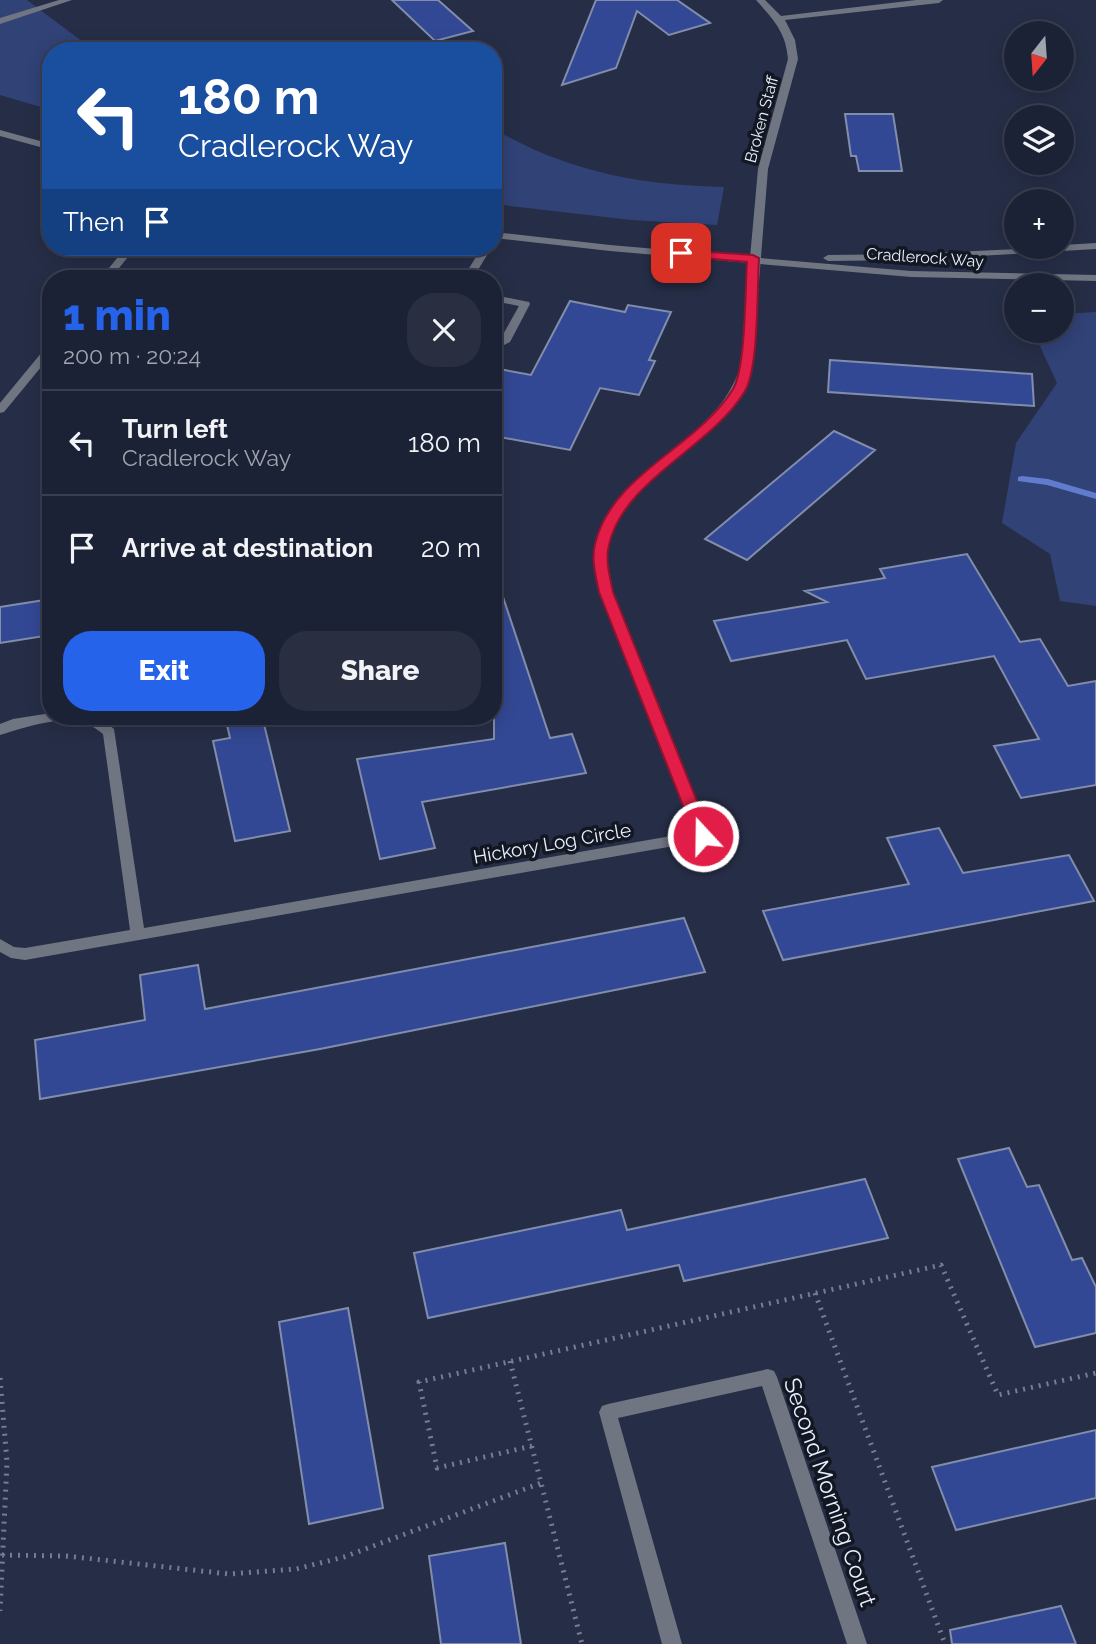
<!DOCTYPE html>
<meta charset="utf-8">
<style>
body{margin:0;font-family:Raleway,sans-serif;background:#292f41;color:#f1f3f6;height:100vh;display:flex;flex-direction:column;font-size:26px;white-space:nowrap}
*{box-sizing:border-box;margin:0}
p{font-size:23px;color:#a0a4ad}
.icon{flex:none;width:38px;height:38px;fill:none;stroke:currentColor;stroke-width:2;stroke-linecap:round;stroke-linejoin:round}
.map{position:relative;flex:1;overflow:hidden}
.sheet{position:absolute;left:42px;top:270px;width:460px;height:455px;display:flex;flex-direction:column;background:#1c2235;border-radius:28px;box-shadow:0 4px 18px #0003,0 0 0 2px #3a3f50}
.sheet>*{flex:none}
.banner{position:absolute;left:42px;top:42px;width:460px;height:214px;border-radius:28px;box-shadow:0 4px 18px #0003,0 0 0 2px #3a3f50;background:#1a4fa0;color:#fff;overflow:hidden}
.needle{width:46px;rotate:197deg}
.controls{position:absolute;left:1004px;top:21px;display:grid;gap:14px}
.controls a{display:grid;place-items:center;width:70px;height:70px;border-radius:50%;background:#1c2235;box-shadow:0 4px 18px #0003,0 0 0 2px #3a3f50;font-size:35px}
.pin{position:absolute;display:grid;place-items:center;width:60px;height:60px;color:#fff;margin:-30px;border-radius:14px;box-shadow:0 4px 10px #0006}
.me{position:absolute;width:77px;margin:-38px;rotate:339deg;stroke-linejoin:round;filter:drop-shadow(0 0 5px #0008)}
.turn{display:flex;align-items:center;gap:24px;height:147px;padding:0 21px;font-size:32px}
.turn .icon{width:91px;height:91px;stroke-width:2.5}
.turn b{display:block;font-size:49px;line-height:60px}
.then{display:flex;align-items:center;height:66px;padding:0 21px;background:#0003;gap:14px;font-size:26px}
.round{display:grid;place-items:center;flex:none;width:74px;height:74px;border-radius:28px;background:#292f41}
.headline{display:flex;align-items:center;justify-content:space-between;height:119px;padding:0 21px}
h1{font-size:42px;font-weight:800;line-height:52px;color:#2563eb}
.button{display:flex;gap:14px;margin-top:auto;padding:14px 21px}
.button a{flex:1;height:80px;border-radius:28px;background:#2563eb;color:#fff;font-size:28px;font-weight:800;line-height:80px;text-align:center}
.button a+a{background:#292f41;color:#f1f3f6}
ul{padding:0;list-style:none}
li{display:flex;align-items:center;gap:21px;height:105px;padding:0 21px;border-top:2px solid #3a3f50}
li div{flex:1}
li b{display:block;font-size:26px}
li em{font-style:normal}
.map>svg:first-child{display:block}
.green{fill:#314277}
.lines{fill:none;stroke-linecap:round;stroke-linejoin:round}
.stream{fill:#617ccc;fill-rule:evenodd}
.building{fill:#334894;stroke:#818dab;stroke-width:2}
.path{stroke:#767d93;stroke-width:5;stroke-dasharray:2 6;stroke-linecap:butt}
.minor{fill:#707582;fill-rule:evenodd}
.tertiary{fill:#707582;fill-rule:evenodd}
.route{fill:#e11d48;stroke:#92132f;stroke-width:2}
.labels{text-anchor:middle;stroke-width:7;stroke-linejoin:round;paint-order:stroke}
.far-street-label{font-size:16px;fill:#e8efff;stroke:#131722}
.street-label{font-size:19px;fill:#e8efff;stroke:#131722}
.near-street-label{font-size:23px;fill:#e8efff;stroke:#131722}
</style>
<div class="map">
<svg width="1096" height="1644" viewBox="0 0 1096 1644">
<rect width="100%" height="100%" fill="#262e47"/>
<path class="green" d="M0 0H27L95 51H51V110L0 95Z
M494 129C568 172 639 185 724 187L717 225 631 220 494 204Z
M1096 312V606L1060 601 1050 554 1002 523 1016 443 1057 383 1033 331H1062V314Z"/>
<g class="lines">
<path class="stream" d="M1022 476 1048 479 1096 493V499L1047 485 1018 481V477Z"/>
</g>
<path class="building" d="M392 0H438L473 31 435 41Z
M596 0H677L710 23 669 35 637 11 616 68 562 85Z
M845 114H893L902 171H859L856 156H851Z
M570 301 625 312 628 305 671 312 649 360 655 361 639 395 600 388 570 450 494 436V368L531 375Z
M830 360 1032 374 1034 406 828 392Z
M834 431 875 450 747 560 705 539Z
M967 554 1020 642 1040 639 1068 686 1096 681V785L1021 798 994 746 1039 739 994 656 866 679 847 640 731 661 714 621 827 602 805 591 885 578 880 569Z
M500 588 550 738 572 734 586 773 422 802 435 848 380 859 357 759 494 739V589Z
M51 599V635L0 643V607Z
M225 716H262L290 831 235 841 213 741 230 738Z
M939 828 963 873 1069 855 1094 901 783 960 763 911 909 884 887 838Z
M684 918 705 972 320 1049 40 1099 35 1040 145 1020 140 975 198 965 205 1009Z
M1009 1148 1027 1187 1039 1185 1072 1260 1082 1258 1096 1287V1333L1035 1347 958 1159Z
M865 1179 888 1238 684 1281 679 1265 428 1318 414 1253 621 1210 627 1230Z
M348 1308 383 1508 309 1524 279 1322Z
M1096 1430V1498L956 1530 932 1467Z
M505 1543 521 1644H441L429 1556Z
M1061 1606 1076 1644H952L950 1630Z"/>
<g class="lines">
<path class="path" d="M815 1293 945 1644
M510 1361 582 1644
M0 1378 7 1462 0 1611
M532 1446 437 1468 419 1382 941 1265 998 1395 1096 1373
M2 1555 66 1556 229 1574 296 1569 344 1557 541 1483"/>
<path class="minor" d="M59 0H72L0 24V18Z
M756 0H765L781 16 916 0H943L939 3 785 20 795 40 798 59 768 169 752 369C743 387 734 404 721 419 683 461 622 485 608 544 604 560 609 577 612 592L710 836 708 840 25 960 11 958 0 952V939L14 947 25 948 130 930 103 734C75 709 32 725 0 735V724L13 719 51 713V716C76 716 94 711 114 729L144 928 694 832 600 592C597 577 592 559 596 544 611 483 673 457 712 414 725 401 733 386 740 369L758 169 788 59C786 32 773 19 756 0Z
M126 247H136L111 278H101Z
M482 247H492L473 278H463Z
M494 295 529 302 530 304 510 342 504 345 494 343V337L501 338 519 306 494 301Z
M51 345V355L4 412 0 413V403L47 346Z
M768 1369 774 1371 777 1377 867 1644H847L762 1386 618 1418 682 1644H662L599 1412 602 1406 608 1404Z"/>
<path class="tertiary" d="M0 130 51 144V150L0 136Z
M494 232 610 245 911 271 1096 275V281L911 277 610 251 494 238Z
M1096 243V249L911 260 828 261 823 258 828 255 911 254 1062 247V245Z"/>
</g>
<path class="route" d="M681 250 753 255 759 258C757 289 759 367 745 391 712 447 623 480 609 545 605 560 610 577 613 592L711 836 703 842 695 836 599 592C596 577 591 560 595 544 612 473 697 448 733 389 746 367 745 291 747 262L677 256 675 253Z"/>
<g class="labels">
<g class="far-street-label">
<text transform="translate(761 119) rotate(-75)" y="6">Broken Staff</text>
<text transform="translate(925 257) rotate(4)" y="6">Cradlerock Way</text>
</g>
<g class="street-label">
<text transform="translate(552 843) rotate(-10)" y="7">Hickory Log Circle</text>
</g>
<g class="near-street-label">
<text transform="translate(830 1492) rotate(71)" y="8">Second Morning Court</text>
</g>
</g>
</svg>
<div class="controls">
<a><svg class="needle" viewBox="-14 -14 28 28"><path d="M0-13l5 13h-10z" fill="#e53935"/><path d="M0 13l5-13h-10z" fill="#a0a4ad"/></svg></a>
<a><svg class="icon" aria-label="layers" viewBox="0 0 24 24"><path d="M12 4l9 5-9 5-9-5zM3 14l9 5 9-5"/></svg></a>
<a>+</a>
<a>−</a>
</div>
<div class="pin" style="left:681px;top:253px;background:#d93025"><svg class="icon" aria-label="arrive" viewBox="0 0 24 24"><path d="M6 21V4h12l-3 4 3 4H6"/></svg></div>
<svg class="me" style="left:703px;top:836px" viewBox="-20 -20 40 40"><circle r="17" fill="#e11d48" stroke="#fff" stroke-width="3"/><path d="M0-11L8 9 0 5-8 9z" fill="#fff"/></svg>
<div class="banner">
<div class="turn"><svg class="icon" aria-label="left" viewBox="0 0 24 24"><path d="M17 20v-9H6M10 6l-5 5 5 5"/></svg><div><b>180 m</b>Cradlerock Way</div></div>
<div class="then">Then<svg class="icon" aria-label="arrive" viewBox="0 0 24 24"><path d="M6 21V4h12l-3 4 3 4H6"/></svg></div>
</div>
<section class="sheet">
<div class="headline"><div><h1>1 min</h1><p>200 m · 20:24</p></div><a class="round"><svg class="icon" aria-label="close" viewBox="0 0 24 24"><path d="M6 6l12 12M18 6L6 18"/></svg></a></div>
<ul>
<li><svg class="icon" aria-label="left" viewBox="0 0 24 24"><path d="M17 20v-9H6M10 6l-5 5 5 5"/></svg><div><b>Turn left</b><p>Cradlerock Way</p></div><em>180 m</em></li>
<li><svg class="icon" aria-label="arrive" viewBox="0 0 24 24"><path d="M6 21V4h12l-3 4 3 4H6"/></svg><div><b>Arrive at destination</b></div><em>20 m</em></li>
</ul>
<div class="button"><a>Exit</a><a>Share</a></div>
</section>
</div>
